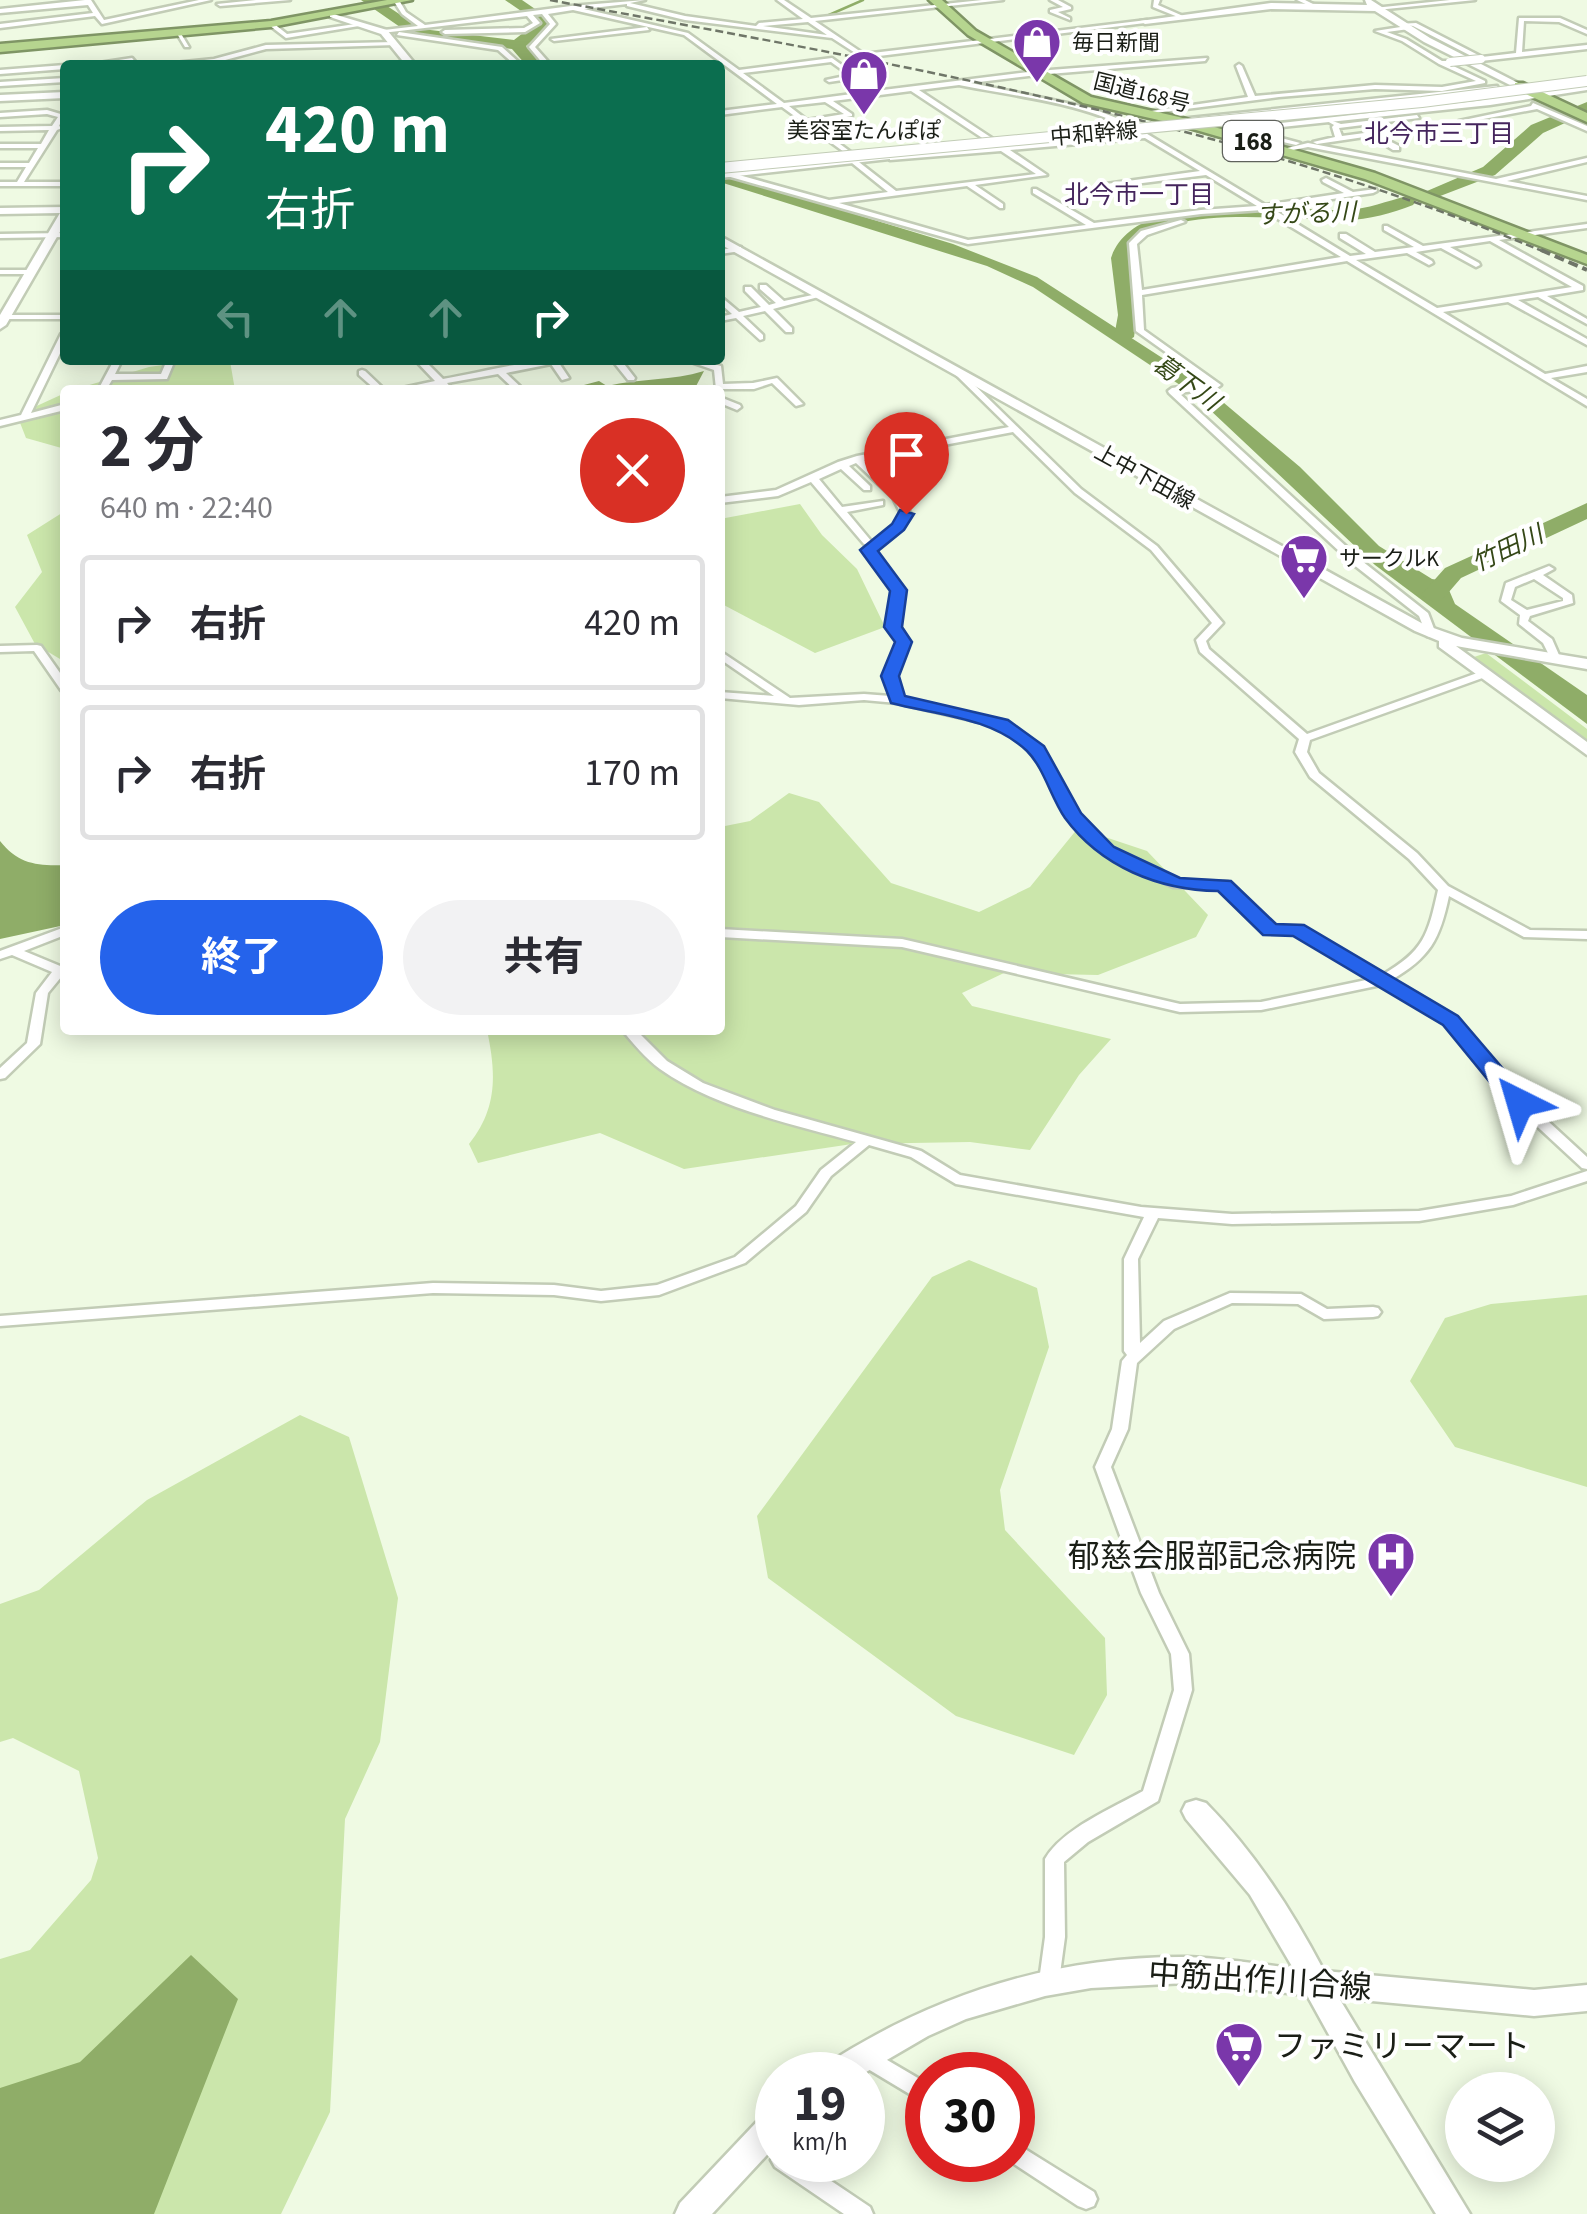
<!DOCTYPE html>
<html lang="ja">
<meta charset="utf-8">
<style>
body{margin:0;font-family:"Source Sans 3","Noto Sans JP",sans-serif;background:#f2f2f3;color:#2b2b33;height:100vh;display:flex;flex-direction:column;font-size:38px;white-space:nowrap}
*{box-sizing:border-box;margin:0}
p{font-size:32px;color:#7c7c81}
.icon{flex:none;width:55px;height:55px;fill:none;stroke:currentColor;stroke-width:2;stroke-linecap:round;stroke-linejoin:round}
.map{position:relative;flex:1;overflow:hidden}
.sheet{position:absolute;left:60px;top:385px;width:665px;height:650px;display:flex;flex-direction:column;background:#fff;border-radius:10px;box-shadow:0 5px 25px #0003}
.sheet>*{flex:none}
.hud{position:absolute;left:60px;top:60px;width:665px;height:305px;border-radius:10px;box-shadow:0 5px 25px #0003;background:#0b6e4f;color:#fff;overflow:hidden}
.fabs{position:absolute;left:1445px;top:2072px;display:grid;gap:20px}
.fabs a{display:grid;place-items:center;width:110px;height:110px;border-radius:50%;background:#fff;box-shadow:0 5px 25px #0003;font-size:50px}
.speed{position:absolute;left:755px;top:2052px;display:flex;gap:20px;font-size:50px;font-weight:700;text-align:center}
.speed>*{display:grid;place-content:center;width:130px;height:130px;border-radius:50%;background:#fff;box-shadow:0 5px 25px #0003;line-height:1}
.speed small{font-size:25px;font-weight:400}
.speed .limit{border:15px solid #d22;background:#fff;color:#111}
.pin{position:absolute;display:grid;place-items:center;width:85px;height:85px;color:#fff;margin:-102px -42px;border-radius:50% 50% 50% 0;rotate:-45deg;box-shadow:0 0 10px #0007}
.pin .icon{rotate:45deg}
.me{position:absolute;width:110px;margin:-55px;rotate:320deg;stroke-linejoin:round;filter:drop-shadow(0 0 8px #0008)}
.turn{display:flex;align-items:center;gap:35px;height:210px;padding:0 40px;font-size:45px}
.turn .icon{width:130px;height:130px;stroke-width:2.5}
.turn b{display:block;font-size:70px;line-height:85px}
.lanes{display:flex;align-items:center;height:95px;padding:0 40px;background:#0003;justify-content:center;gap:50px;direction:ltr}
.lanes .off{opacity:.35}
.round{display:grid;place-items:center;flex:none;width:105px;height:105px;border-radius:52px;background:#f2f2f3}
.headline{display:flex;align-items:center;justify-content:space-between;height:170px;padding:0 40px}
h1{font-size:60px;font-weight:700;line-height:75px}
.action{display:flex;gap:20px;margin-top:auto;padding:20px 40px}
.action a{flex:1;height:115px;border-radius:60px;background:#2563eb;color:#fff;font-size:40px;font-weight:700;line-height:115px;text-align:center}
.action a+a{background:#f2f2f3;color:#2b2b33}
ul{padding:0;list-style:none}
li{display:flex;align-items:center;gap:30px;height:135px;margin:0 20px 15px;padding:0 20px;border:5px solid #e1e1e2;border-radius:10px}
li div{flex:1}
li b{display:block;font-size:38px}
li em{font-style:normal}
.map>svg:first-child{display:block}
.green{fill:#cbe6ab}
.water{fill:#8fad68}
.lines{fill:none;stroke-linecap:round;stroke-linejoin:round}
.stream{stroke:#8fad68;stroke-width:2.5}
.river{fill:#8fad68;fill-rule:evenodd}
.street-casing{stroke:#c2ccb6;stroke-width:5}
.secondary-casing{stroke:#c2ccb6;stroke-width:5}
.highway-casing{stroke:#7f9565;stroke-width:5}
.street{fill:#fff;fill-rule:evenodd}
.secondary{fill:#fff;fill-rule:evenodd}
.highway{fill:#b6d58f;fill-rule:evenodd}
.rail-far1{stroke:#6f7668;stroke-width:2.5;stroke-dasharray:8 4;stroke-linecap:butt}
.rail{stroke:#6f7668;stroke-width:4;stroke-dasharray:10 5;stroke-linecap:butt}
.street-bridge-casing{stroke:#c2ccb6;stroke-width:10;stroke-linecap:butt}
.secondary-bridge-casing{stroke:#c2ccb6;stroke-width:12;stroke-linecap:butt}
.street-bridge{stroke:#fff;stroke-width:8}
.secondary-bridge{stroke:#fff;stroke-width:10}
.route{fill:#2563eb;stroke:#184099;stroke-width:2.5}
.labels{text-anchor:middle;stroke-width:8;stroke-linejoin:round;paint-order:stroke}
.far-poi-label{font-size:22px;fill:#1a1e16;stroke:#fff;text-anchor:start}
.far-street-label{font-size:22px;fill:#1a1e16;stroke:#fff}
.far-neighbourhood-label{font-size:25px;fill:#45255d;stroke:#fff}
.shield{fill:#fff;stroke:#5f625c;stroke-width:2.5}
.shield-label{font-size:25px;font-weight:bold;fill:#1a1e16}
.far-water-label{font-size:25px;font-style:italic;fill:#354817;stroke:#fff}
.near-poi-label{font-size:32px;fill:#1a1e16;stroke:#fff;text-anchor:end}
.near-street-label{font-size:32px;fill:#1a1e16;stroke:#fff}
</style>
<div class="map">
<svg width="1587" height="2214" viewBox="0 0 1587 2214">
<rect width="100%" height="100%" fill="#effae3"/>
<path class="green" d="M198 360 230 361 235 390H73L149 367Z
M65 393V449L26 438 17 415Z
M800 504 822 535 857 569 885 627 815 653 720 603V519Z
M65 511V662L35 644 15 607 42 572 27 535Z
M1486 653 1587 729V747L1476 664 1474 657Z
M789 793 819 802 891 883 979 912 1030 887 1078 828 1147 851 1208 915 1196 937 1098 975 1004 973 962 993 972 1006 1111 1039 1079 1075 1030 1150 970 1142 852 1144 684 1169 600 1133 478 1163 469 1144C498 1108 496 1073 487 1030H720V827L750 821Z
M969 1260 1037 1288 1049 1347 1000 1490 1005 1530 1105 1638 1107 1695 1074 1755 956 1716 768 1578 757 1516 932 1277Z
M1587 1295V1487L1455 1447 1410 1381 1445 1318 1491 1304Z
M300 1415 349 1437 398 1598 380 1742 345 1819 330 2112 281 2214H0V1959L30 1950 91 1880 98 1858 79 1771 13 1738 0 1742V1604L39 1590 147 1500Z"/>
<path class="water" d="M720 173 953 244 1037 277 1198 381 1300 467 1379 546 1432 579 1451 582 1449 590 1455 604 1587 695V724L1375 565 1192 393 1033 287 987 266 720 182Z
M704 371 694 390H565L599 381 607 386C640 378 672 381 704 371Z
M0 841C18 864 37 866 65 865V925L0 939Z
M191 1955 238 1999 154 2214H0V2088L80 2062Z"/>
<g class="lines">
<path class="stream" d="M822 18 863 0"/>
<path class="river" d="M361 0H378L422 29 514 40 537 22 505 0H522L554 22 526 46 542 65H526L512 49 413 36Z
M1587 102V113L1543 133 1495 175 1435 198 1420 194 1483 167 1531 125Z
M1407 196 1416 201 1413 205C1392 213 1369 220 1346 220 1296 222 1149 198 1130 258L1137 315 1134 337 1124 343 1114 337 1118 315 1111 258C1136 184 1287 212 1347 210 1368 209 1387 201 1407 196Z
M1587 503V519L1461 578 1442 600 1433 602 1421 595 1445 568Z"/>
<g class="street-casing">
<path id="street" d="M85 0H91L104 20 199 0H211L102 24 95 16 0 28V24L93 13 88 5 0 13V9Z
M256 0H290L220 6 217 4Z
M393 0H399L406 12 425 25 571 6 645 0 630 3 685 16 756 26 759 23 803 19 777 0H784L811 18 982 0H1003L815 21 864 54 1147 20 1145 23 863 58 832 38 685 20 627 6V4L584 9 688 33 739 70 832 58 850 71 845 72 831 62 743 73 784 103 867 92 849 79 829 82 826 80 850 75 875 91 1037 71 1207 58 1205 61 1037 75 971 83 1091 108 1129 123 1265 205 1344 193 1323 182 1322 180 1326 178 1353 192 1376 189 1377 191 1373 193 1271 208 1350 256 1366 254 1340 238V234H1346L1375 252 1414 247 1384 230V226H1387L1423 246 1587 224V228L1499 240 1583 286V290L1547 296 1587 319V324L1538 297 1518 300 1587 339V345L1508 302 1443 312 1545 374 1587 366V372L1551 378 1587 399V406L1347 261 1142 295 1144 330 1221 385 1217 388 1179 393 1362 561 1428 613 1436 634 1431 637 1427 636 1419 616 1354 565 1169 393 1168 391 1172 388 1209 383 1136 331 1129 243 1141 231 1181 220 1185 222 1147 235 1137 244 1142 290 1341 257 1263 210 1201 214 968 244 720 174 721 170 829 200 888 192 852 163 851 161 855 159 896 191 1036 174 1001 151 890 160V156H893L996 147 911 91 833 101 852 114V116L812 123 852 153 862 152 866 154 851 157 782 107 720 115V111L777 104 684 35 573 10 548 14 556 24 535 47 551 65H544L529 47 550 24 542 14 533 15 540 23 525 32 445 34 442 32 445 30 524 28 533 23 527 16 382 33 384 30 418 26 402 14ZM808 22 827 35 763 26ZM959 85C1018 97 1088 103 1139 134L1004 146 919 90ZM825 102 844 114 807 120 789 106ZM1145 138 1200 171 1106 184 1102 186 1103 188 1206 175 1257 206 1201 210 1094 223 1036 189H1033V193L1086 225 968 240 839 203 967 186 1000 208H1003V204L975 185 1047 175 1010 150ZM1490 241 1572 287 1437 308 1356 260 1407 253 1429 265 1433 263 1432 261 1416 252 1441 248 1476 267 1480 265 1479 263 1450 247Z
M1050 0H1058L1071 7V9L1058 12 1070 18V20L1050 12V10L1063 7Z
M1154 0H1160L1158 5 1183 16 1178 17 1153 7Z
M1297 0H1305L1319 7 1314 8Z
M1450 0H1475L1377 10 1374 8Z
M1519 18H1560L1587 30V34L1559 22 1524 21 1522 52 1587 45V49L1481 61 1413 26 1398 24 1416 23 1482 57 1516 53Z
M269 23H273L287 34 362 23 365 25 286 38 269 25Z
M1407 26 1409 29 1387 32 1406 39 1442 61H1452V63L1449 64 1485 81V83L1442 91 1375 89 1279 97 1147 114 1144 112 1248 97 1236 66 1239 64 1242 66 1255 96 1375 85 1442 87 1476 81 1439 64 1402 41 1375 31Z
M647 27 649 30 554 41 551 39Z
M176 32H180L189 47H185Z
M399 32 502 47 522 65H515L498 50 397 35Z
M394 42 396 45 266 49 214 63 155 65 214 59 266 45Z
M132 58 138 65H132L130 62 86 65Z
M65 65V69L0 74V70Z
M65 78V82L0 86V82Z
M1533 103 1587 126V131L1537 109 1462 123 1459 121 1531 106Z
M47 110 64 115 59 126 62 128 57 130 24 182H65V186H0V182H17L26 167H0V163H29L38 148H0V144H41L49 130 0 131V127L52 126 58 117 47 114 0 117V113Z
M1417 115 1419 118 1339 128 1342 136 1372 132 1399 146V150H1393L1371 136 1317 144 1313 142 1335 137 1332 127 1334 125 1327 121V119L1341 124Z
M1252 126H1256L1270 135 1300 143 1296 145 1266 138 1252 128Z
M1308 143 1496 179 1587 158V162L1507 181 1587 196V200L1308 147 1283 152 1279 150Z
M65 233V237L0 238V234Z
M738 247H741V251L720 254V250Z
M0 270H31L35 272 31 274H0Z
M760 285H766L784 301 822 293 826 295 773 309 792 328V332H786L765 311 743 316 763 335V339L760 340 736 318 720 321V317L732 314 720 303V296L739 312 761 307 745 291V287H751L769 305 776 303 760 289Z
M0 315H65V319H0Z
M65 331V343L31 413 65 404V410L0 426V420L21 415 61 334Z
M114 360H122L115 374H161L167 360H175L167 379 112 380 106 390H98Z
M415 360H424L443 379C484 372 524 360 565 360L559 363 569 378 562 380 551 364 506 373 524 390H515L498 374 447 383 453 390H444L439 385 411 390H393L435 381Z
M612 360H621L635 378 634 380H628Z
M685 360H699L721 366 723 384 753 383 777 378 803 404 796 406 772 383 754 389H716L714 370Z
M956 367 1081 489 1157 546 1223 623 1206 641 1209 649 1307 734 1480 672H1488V676L1310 740 1307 752 1319 773 1417 853 1448 886 1530 930 1587 931V939L1524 937 1449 896C1440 939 1430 958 1391 980L1455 1018 1525 1100 1587 1157V1169L1582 1168 1515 1106 1445 1024 1381 985 1261 1010 1180 1012 902 947 720 937V929L902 939 1180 1004 1261 1002 1371 979 1295 933H1266L1221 889 1173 887 1103 854 1069 817 1032 752 997 726 897 703 864 700 799 705 720 698V692L774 696 720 659V651L790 698 864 694 890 696 885 676 899 641 888 627 894 591 863 550 869 544H864L811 482 778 496 720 503V497L776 490 838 462 857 456 1009 427 953 372 952 370ZM1013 432 1075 493 1151 550 1212 623 1196 640 1200 652 1299 739 1295 752 1310 777 1409 859 1438 890C1428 935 1424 951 1382 975L1301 926H1273L1228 882 1179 880 1111 848 1078 813 1041 748 1005 722 902 698 895 676 909 641 898 627 904 591 874 551 901 529 911 514 900 495 864 460ZM856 463 893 498 901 514 894 525 872 542 847 512 883 505V501L842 507 819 479 841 469 864 490H870V486L849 466Z
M362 370 365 371 385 390H376L359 375V371Z
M720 397 740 405 741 407 737 410 720 403Z
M1549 566 1554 569 1543 575 1572 595 1573 603 1530 616 1528 621 1552 639 1559 655 1554 658 1549 655 1543 643 1519 624 1520 615 1501 601 1506 583ZM1534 579 1563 598V601L1527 610 1511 600 1515 587Z
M37 645 41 646 65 680V691L61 690 34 651 0 652V646Z
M65 927V935L24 951 65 968V977L62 976 48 993 40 1044 5 1078 0 1079V1068L27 1043 36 993 52 972 12 955 0 959V951Z
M622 1030H636L667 1061 703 1083 775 1110 921 1151 960 1175 1141 1207 1232 1214 1419 1211 1511 1196 1587 1171V1181L1513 1205 1419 1221 1232 1224 1158 1218 1138 1259 1140 1343 1164 1321 1230 1293 1301 1294 1327 1309 1373 1307 1378 1308 1381 1312 1378 1316 1373 1317 1324 1319 1298 1304 1232 1303 1174 1329 1137 1363 1128 1429 1111 1467 1159 1593 1189 1654 1192 1690 1158 1801 1088 1842 1064 1862 1065 1937 1059 1981 1056 1987 1049 1990 1042 1987 1039 1981 1045 1937V1859C1062 1829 1113 1808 1143 1791L1174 1690 1171 1654 1141 1593 1095 1467 1112 1429 1122 1361 1127 1355 1124 1351V1259L1144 1217 956 1184 911 1157 869 1145 831 1176 806 1212 745 1263 659 1295 601 1301 554 1295 433 1293 0 1326V1316L433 1283 554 1285 601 1291 657 1285 735 1257 796 1206 821 1170 856 1142C792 1124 715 1108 660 1069 646 1059 633 1043 622 1030Z
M865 2047 928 2084V2105L858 2063 855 2056 858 2049Z
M1012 2141 1094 2192 1097 2199 1094 2206 1086 2209 1078 2206 1008 2160H1012Z
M778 2152V2160H800L870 2207 873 2214H844L775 2167 771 2160Z"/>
</g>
<g class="secondary-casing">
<path id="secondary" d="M1365 0H1371L1430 38 1524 86 1516 88 1424 42 1375 11 1271 9 1145 24 1140 21 1271 3 1367 5Z
M330 13 387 30 416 65H406L381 34 330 17Z
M1587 84V90L1490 105 1216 134 1211 131 1476 101Z
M1497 86 1500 91 1175 123 1170 120Z
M65 92V98L0 101V95Z
M903 152 908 155 907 157 720 178V172Z
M65 207V223L6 325 0 329V315L60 213 0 214V208Z
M720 236 1425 625 1462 638 1587 659V669L1456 646 1587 742V755L1439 647V641L1415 631 720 244Z
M1196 1800 1206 1803C1255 1853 1291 1909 1324 1971L1534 1990 1587 1985V2011L1534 2016 1339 1998 1470 2214H1436L1355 2082 1307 1995 1186 1983 1091 1988 1045 1996 966 2019 928 2036 861 2075H821L825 2065C935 1994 1054 1956 1186 1957 1222 1958 1257 1964 1293 1968L1250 1895 1186 1819 1182 1811 1186 1803Z
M778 2107V2143L712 2214H675L680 2203 767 2111Z"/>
</g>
<g class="highway-casing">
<path id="highway" d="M387 0H412L271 27 0 52V44L271 21Z
M929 0H942L976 31 1091 97 1179 117 1375 173 1587 255V264L1365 179 1172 123 1083 103 968 35Z
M1515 83H1523L1587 113V122L1515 89Z"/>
</g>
<use href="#street" class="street"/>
<use href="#secondary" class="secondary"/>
<use href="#highway" class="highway"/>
<path class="rail-far1" d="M550 0C889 63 1227 119 1547 253"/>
<path class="rail" d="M1541 250 1587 270"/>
<g class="street-bridge-casing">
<path id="street-bridge" d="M1450 62 1481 59"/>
</g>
<g class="secondary-bridge-casing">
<path id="secondary-bridge" d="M720 168 1422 102 1587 81"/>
</g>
<use href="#street-bridge" class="street-bridge"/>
<use href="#secondary-bridge" class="secondary-bridge"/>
</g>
<path class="route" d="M900 510 914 514 904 530 878 551 907 590 902 627 912 642 899 676 905 696 1008 720 1044 746 1081 813 1114 847 1180 878 1231 881 1276 924 1304 925 1458 1016 1528 1098V1108H1511L1443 1025 1293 936 1263 935 1218 891C1159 890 1101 867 1065 818 1051 798 1044 768 1027 751 991 717 937 715 891 703L881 676 895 642 884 627 890 591 860 550 892 524Z"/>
<defs>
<g id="shop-pin" transform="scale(2.5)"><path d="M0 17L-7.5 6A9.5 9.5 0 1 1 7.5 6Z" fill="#7a37aa" stroke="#fff"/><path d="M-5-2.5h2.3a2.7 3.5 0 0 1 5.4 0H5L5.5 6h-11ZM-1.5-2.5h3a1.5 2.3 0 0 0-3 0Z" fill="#fff"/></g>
<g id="supermarket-pin" transform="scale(2.5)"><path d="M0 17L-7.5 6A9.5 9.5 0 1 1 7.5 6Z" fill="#7a37aa" stroke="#fff"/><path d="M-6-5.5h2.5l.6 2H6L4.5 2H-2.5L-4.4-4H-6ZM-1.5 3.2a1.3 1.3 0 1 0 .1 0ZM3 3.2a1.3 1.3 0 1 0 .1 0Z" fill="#fff"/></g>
<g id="hospital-pin" transform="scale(2.5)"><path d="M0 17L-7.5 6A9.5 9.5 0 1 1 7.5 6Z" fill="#7a37aa" stroke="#fff"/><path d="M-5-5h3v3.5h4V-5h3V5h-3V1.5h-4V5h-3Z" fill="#fff"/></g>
</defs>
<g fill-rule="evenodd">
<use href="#shop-pin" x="1037" y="42"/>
<use href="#shop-pin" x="864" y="74"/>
<use href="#supermarket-pin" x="1304" y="558"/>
<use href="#hospital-pin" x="1391" y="1556"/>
<use href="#supermarket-pin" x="1239" y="2046"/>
</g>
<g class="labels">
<g class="far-poi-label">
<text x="1072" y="50">毎日新聞</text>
<text x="864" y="138" text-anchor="middle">美容室たんぽぽ</text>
<text x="1339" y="566">サークルK</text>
</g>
<g class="far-street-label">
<text transform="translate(1142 92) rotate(14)" y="8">国道168号</text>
<text transform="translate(1094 133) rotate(-5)" y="8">中和幹線</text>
<text transform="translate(1145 476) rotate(29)" y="8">上中下田線</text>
</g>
<g class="far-neighbourhood-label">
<text x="1439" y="142">北今市三丁目</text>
<text x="1139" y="203">北今市一丁目</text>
</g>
<rect class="shield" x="1223" y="121" width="60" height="40" rx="8"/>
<g class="shield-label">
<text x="1253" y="150">168</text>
</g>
<g class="far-water-label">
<text transform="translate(1306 213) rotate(-2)" y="9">すがる川</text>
<text transform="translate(1187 382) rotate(36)" y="9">葛下川</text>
<text transform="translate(1507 548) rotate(-25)" y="9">竹田川</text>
</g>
<g class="near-poi-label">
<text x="1356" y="1567">郁慈会服部記念病院</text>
<text x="1274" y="2057" text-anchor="start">ファミリーマート</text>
</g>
<g class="near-street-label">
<text transform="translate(1260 1980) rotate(4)" y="11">中筋出作川合線</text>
</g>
</g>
</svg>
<div class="fabs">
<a><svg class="icon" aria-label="layers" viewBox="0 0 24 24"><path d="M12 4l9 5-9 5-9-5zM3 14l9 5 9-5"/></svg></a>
</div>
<div class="speed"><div>19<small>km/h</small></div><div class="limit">30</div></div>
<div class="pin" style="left:906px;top:514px;background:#d93025"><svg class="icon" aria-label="arrive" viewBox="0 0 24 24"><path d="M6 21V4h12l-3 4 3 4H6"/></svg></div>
<svg class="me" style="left:1520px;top:1103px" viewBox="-20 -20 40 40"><path d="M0-17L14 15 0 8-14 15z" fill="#2563eb" stroke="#fff" stroke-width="4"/></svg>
<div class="hud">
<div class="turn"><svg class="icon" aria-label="right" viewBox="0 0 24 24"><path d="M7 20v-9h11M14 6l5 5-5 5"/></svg><div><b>420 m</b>右折</div></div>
<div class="lanes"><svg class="icon off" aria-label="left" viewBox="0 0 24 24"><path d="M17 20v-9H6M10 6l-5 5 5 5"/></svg><svg class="icon off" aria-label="ahead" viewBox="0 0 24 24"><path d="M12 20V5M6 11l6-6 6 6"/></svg><svg class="icon off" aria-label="ahead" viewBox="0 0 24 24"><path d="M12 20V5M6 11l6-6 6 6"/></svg><svg class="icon" aria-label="right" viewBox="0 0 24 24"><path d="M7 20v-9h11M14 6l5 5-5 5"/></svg></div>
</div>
<section class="sheet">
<div class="headline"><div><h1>2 分</h1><p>640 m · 22:40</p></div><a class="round" style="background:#d93025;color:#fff"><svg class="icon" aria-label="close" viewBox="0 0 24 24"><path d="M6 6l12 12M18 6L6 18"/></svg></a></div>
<ul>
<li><svg class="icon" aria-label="right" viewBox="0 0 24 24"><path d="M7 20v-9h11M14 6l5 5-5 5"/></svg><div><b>右折</b></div><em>420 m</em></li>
<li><svg class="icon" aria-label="right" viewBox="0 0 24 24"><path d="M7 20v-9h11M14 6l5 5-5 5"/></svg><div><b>右折</b></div><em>170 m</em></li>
</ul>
<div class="action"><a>終了</a><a>共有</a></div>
</section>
</div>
